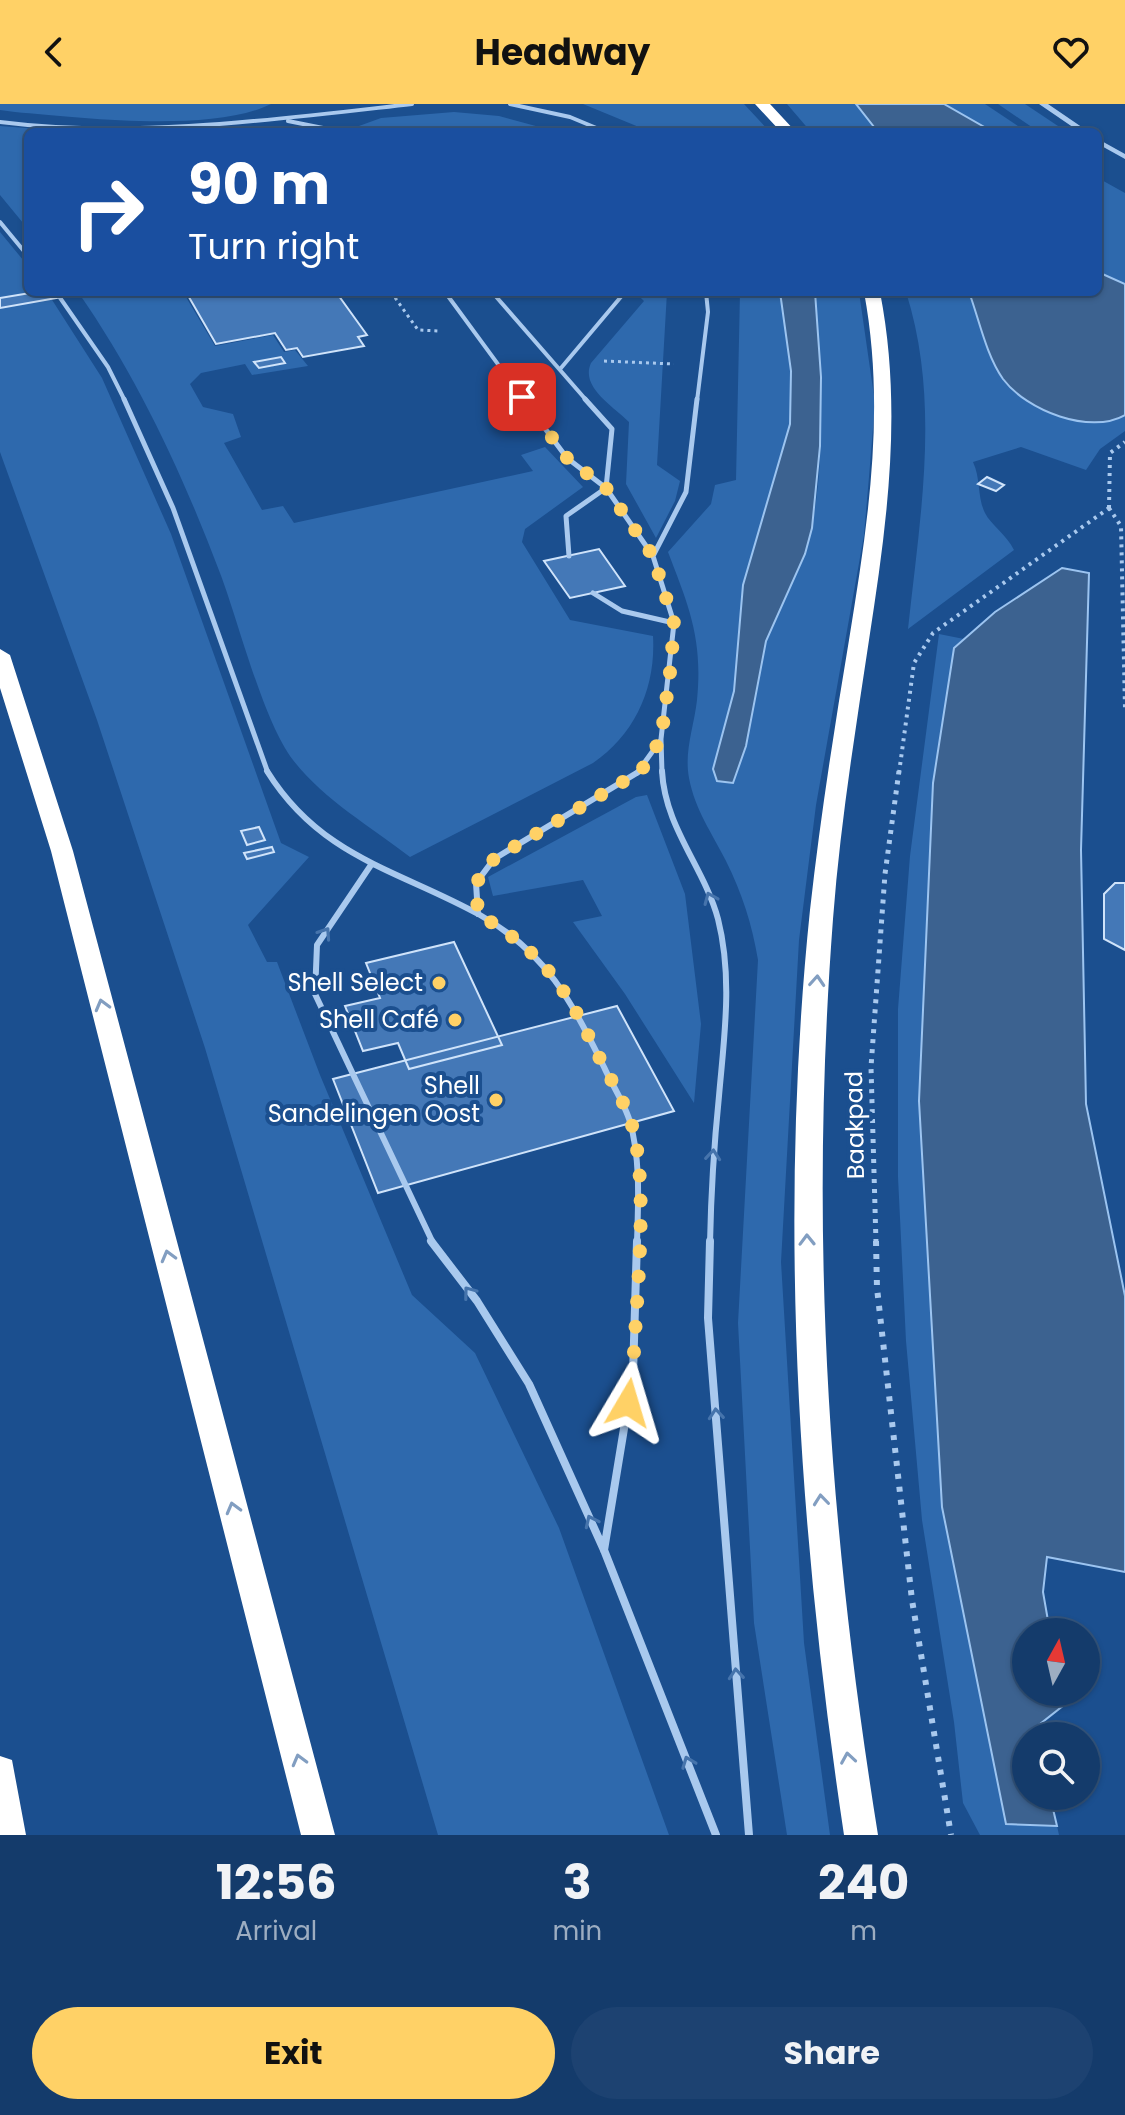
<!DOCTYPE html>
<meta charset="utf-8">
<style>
body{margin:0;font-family:Poppins,sans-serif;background:#1d4271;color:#f1f3f6;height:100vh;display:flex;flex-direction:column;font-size:30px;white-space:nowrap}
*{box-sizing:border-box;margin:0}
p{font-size:26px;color:#9dadc1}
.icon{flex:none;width:44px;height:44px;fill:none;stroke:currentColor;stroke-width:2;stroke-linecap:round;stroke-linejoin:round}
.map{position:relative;height:1731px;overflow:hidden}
.sheet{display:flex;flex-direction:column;background:#143b6b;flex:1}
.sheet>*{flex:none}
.hud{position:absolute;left:24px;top:24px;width:1078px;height:168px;border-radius:12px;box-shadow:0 2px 6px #0004,0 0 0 2px #33557e;background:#1a4fa0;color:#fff;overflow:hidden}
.needle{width:52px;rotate:8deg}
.fabs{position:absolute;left:1012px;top:1514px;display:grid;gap:16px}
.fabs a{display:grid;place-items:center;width:88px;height:88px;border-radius:50%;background:#143b6b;box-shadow:0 2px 6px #0004,0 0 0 2px #33557e;font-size:40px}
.pin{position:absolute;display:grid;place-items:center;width:68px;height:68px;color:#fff;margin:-34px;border-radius:16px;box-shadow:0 4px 12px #0006}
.me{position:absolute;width:88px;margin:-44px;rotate:7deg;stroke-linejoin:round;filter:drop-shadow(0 0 6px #0008)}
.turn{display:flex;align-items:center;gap:28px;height:168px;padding:0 32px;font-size:36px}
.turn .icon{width:104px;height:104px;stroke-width:2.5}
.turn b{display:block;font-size:56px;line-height:68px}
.eta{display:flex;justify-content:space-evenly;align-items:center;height:136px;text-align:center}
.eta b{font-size:48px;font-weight:700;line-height:56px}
.action{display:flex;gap:16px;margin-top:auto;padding:16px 32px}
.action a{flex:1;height:92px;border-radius:48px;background:#ffd166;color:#111;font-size:32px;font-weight:700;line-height:92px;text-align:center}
.action a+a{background:#1d4271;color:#f1f3f6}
header{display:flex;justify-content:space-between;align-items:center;height:104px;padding:0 32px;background:#ffd166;color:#111;font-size:36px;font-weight:700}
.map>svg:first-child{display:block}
.green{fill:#2e69ad}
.water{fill:#3c6290;stroke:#9cc4f0;stroke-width:2}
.building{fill:#4478b7;stroke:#cfe3fa;stroke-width:2}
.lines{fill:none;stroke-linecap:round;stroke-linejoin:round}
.path-far3{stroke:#a9c9ee;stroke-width:3;stroke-dasharray:3 4;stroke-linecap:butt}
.path-far2{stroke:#a9c9ee;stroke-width:4;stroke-dasharray:3 5;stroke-linecap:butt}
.path-far1{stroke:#a9c9ee;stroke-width:5;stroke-dasharray:4 6;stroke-linecap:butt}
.path{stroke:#a9c9ee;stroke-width:6;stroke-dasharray:5 8;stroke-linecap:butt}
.service-far3{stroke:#a9c9ee;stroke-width:4}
.service-far2{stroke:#a9c9ee;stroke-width:5}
.service-far1{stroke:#a9c9ee;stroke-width:6}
.service{stroke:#a9c9ee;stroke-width:8}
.tertiary{fill:#a9c9ee;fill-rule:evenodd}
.motorway{fill:#fff;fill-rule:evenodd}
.oneway{stroke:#4674ac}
.oneway2{stroke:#829ec1}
.route{stroke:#ffd166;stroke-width:14;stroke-dasharray:0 25.2}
.poi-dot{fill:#ffd166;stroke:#1b4f8f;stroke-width:3}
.labels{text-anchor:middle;stroke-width:8;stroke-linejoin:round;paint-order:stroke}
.poi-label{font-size:24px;fill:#fff;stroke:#1b4f8f;text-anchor:end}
.street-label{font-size:24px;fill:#fff;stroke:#1b4f8f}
</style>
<header><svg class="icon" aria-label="back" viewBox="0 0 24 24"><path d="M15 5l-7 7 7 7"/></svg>Headway<svg class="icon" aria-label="heart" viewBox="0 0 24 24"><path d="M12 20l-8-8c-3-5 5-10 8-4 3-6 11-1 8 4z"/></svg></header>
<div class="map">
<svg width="1125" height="1731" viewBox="0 0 1125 1731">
<rect width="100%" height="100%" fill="#1b4f8f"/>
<path class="green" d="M0 0H271C212 29 82 14 15 8L0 6Z
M583 0H744L770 28H651Z
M787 0H856L878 28H811Z
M944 0H985L1027 28H993Z
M998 0H1025L1067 28H1039Z
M454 8 499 12 558 28H383L359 22 381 14Z
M0 22 77 28H28V125L0 91Z
M1098 74 1125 89V180L1098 168Z
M0 128 28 162V188H47L102 274 171 430 281 739 309 753 248 821 267 858H277L320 971 412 1191 475 1249 559 1424 669 1731H438L205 944 97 616 0 348Z
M78 188H183L215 242 273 231 284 248 295 246 308 262 252 271 245 260 201 269 190 280 203 303 233 310 241 333 224 339 262 406 283 402 294 419 533 367 521 351 545 343 583 383 525 425 522 438 570 516 653 532C656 584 635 630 593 659L410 753C371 723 323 695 293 656 263 617 239 519 220 469 183 371 138 274 78 188Z
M635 188H667L657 361 680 377 675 397 656 434 626 380 629 318C613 302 580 283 591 259L644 197Z
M740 188H780L791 267 790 320 743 481 734 587 713 665 746 642C753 607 756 568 767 534 780 498 803 464 811 427 827 349 820 266 815 188H859L875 299 869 373 864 431 816 701 799 836 781 1158 804 1539 830 1731H787L754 1519 738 1219 758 856C752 820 742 789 726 757 712 729 695 706 689 674 684 647 694 623 697 596 703 535 689 503 668 448L711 400 715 381 736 376Z
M906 188H969C979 215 986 252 1003 275 1027 307 1089 331 1125 311V327L1100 345 1086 366 1021 343 973 358C981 375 977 393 985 409 991 421 1006 430 1014 446L908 525C920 412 941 298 906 188Z
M939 530 964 535 954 544 933 679 919 997 996 1666 1006 1720 1057 1722 1059 1731H980L963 1699 954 1618 922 1416 906 1237 898 1073V905L910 752Z
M647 691 685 790 701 920 694 999 625 890 573 818 602 812 583 776 493 792 488 773 636 693Z"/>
<path class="water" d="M856 0H944L993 28H878Z
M1098 168 1125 180V311C1090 331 1027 307 1003 275 986 251 979 215 969 188H1098Z
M780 188H815L821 273 820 342 812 424 805 450 766 537 746 642 733 679 717 677 713 665 734 587 743 481 790 320 791 267Z
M1062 464 1089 469 1081 746 1086 1000 1125 1192V1468L1047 1453 1043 1488 1050 1528H1026V1588H1061L1064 1601 1035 1624 1036 1632H1026V1692H1050L1057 1722 1006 1720 942 1403 919 997 933 679 954 544 995 508Z"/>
<path class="building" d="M36 188H90L0 204V194Z
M186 188H336L367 231 358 233 364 242 303 253 297 244 286 246 275 229 216 240Z
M281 253 285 259 259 264 254 258Z
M987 373 1004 381 996 387 978 380Z
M599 445 625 482 570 494 544 457Z
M259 723 265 736 247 741 241 727Z
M272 743 274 748 247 755 244 749Z
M1115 779H1125V846L1104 835V790Z
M454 838 502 941 409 965 398 939 363 947 345 902 380 894 366 859Z
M617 902 674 1007 378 1089 333 975Z"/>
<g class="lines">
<path class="path-far3" d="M391 188 418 226 438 227
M604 257 674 260"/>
<path class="path-far2" d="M1109 404 1121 422 1125 604
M1109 404 1110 349 1125 338
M899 669 914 559 933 529 1109 404"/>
<path class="path-far1" d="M876 1139 871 963 885 770 899 667"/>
<path class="path" d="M876 1137 877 1184 912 1496 951 1731"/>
<path class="service-far3" d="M510 0 570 13 606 28
M288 17 343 28
M0 18C133 35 280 15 412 0
M0 118 28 152
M56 188 108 263 125 297
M445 188 525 297
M492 188 587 297
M561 264 625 188
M697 297 708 208 706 188"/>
<path class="service-far2" d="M124 295 173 404 268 669
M523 295 567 354 606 384 566 412 569 452
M585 295 612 325 606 384 653 452 674 519 661 635 662 669
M653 452 686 388 697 295
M593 489 622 507 674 519
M637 669 660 637"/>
<path class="service-far1" d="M267 667C321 754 399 766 480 811 547 849 571 897 604 963 612 981 625 1000 630 1018 641 1057 638 1100 637 1139
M662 667C665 724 704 763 718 815 733 874 724 934 719 992 714 1041 711 1090 710 1139
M371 761 317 841 315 890 433 1139
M478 810 476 779 494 755 640 667"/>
<path class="service" d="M431 1137 477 1197 529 1280 604 1446 716 1731
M710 1137 708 1214 749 1731
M604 1446 633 1270 637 1137"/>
<path class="tertiary" d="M1039 0H1048L1089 28H1080Z
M1098 35 1125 50V55L1098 40Z"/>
<path class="motorway" d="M755 0H770L796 28H781Z
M864 188H880C903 306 887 419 869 536 855 629 840 722 833 815 809 1131 828 1419 878 1731H844C798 1424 778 1116 810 806 820 716 834 626 849 536 868 419 886 306 864 188Z
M0 545 10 551 73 747 335 1731H301L51 747 0 584Z
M0 1652 12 1656 26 1731H0Z"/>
</g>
<defs><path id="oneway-chevron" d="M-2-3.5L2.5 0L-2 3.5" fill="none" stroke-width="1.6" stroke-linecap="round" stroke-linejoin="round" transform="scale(2)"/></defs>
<g class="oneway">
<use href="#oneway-chevron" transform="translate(710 794) rotate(-113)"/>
<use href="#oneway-chevron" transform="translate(325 829) rotate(-56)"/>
<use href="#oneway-chevron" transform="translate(713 1051) rotate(-85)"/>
<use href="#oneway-chevron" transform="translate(469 1188) rotate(-127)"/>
<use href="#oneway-chevron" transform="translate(716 1310) rotate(-95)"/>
<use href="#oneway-chevron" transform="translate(591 1417) rotate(-115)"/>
<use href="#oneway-chevron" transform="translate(736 1570) rotate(-95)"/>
<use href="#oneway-chevron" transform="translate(688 1658) rotate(-111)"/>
</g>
<g class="oneway2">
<use href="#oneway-chevron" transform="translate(817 877) rotate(-86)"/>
<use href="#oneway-chevron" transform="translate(102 901) rotate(-105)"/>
<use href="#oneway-chevron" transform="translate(807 1136) rotate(-91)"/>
<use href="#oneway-chevron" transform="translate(168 1152) rotate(-105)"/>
<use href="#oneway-chevron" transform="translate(821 1396) rotate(-96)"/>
<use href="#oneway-chevron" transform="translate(233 1404) rotate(-105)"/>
<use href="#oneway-chevron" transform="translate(848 1654) rotate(-99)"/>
<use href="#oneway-chevron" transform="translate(299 1656) rotate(-105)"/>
</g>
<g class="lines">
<path class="route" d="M522 293 567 354 606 384 653 452 674 519 671 561 661 635 641 667 494 755 476 779 478 810C539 847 561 875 592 939 604 964 620 989 630 1015 651 1075 635 1203 633 1270L628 1299"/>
</g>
<g class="poi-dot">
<circle cx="439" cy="879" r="8"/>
<circle cx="455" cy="916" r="8"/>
<circle cx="496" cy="996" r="8"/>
</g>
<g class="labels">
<g class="poi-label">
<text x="423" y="887">Shell Select</text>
<text x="439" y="924">Shell Café</text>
<text x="480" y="990">Shell<tspan x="480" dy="28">Sandelingen Oost</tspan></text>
</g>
<g class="street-label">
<text transform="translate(855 1021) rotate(-91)" y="8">Baakpad</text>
</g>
</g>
</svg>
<div class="fabs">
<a><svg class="needle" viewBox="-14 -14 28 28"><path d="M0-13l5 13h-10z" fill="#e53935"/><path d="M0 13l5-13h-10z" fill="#9dadc1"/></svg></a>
<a><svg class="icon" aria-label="search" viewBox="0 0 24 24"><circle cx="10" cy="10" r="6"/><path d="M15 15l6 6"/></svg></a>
</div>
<div class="pin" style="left:522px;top:293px;background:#d93025"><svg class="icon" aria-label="arrive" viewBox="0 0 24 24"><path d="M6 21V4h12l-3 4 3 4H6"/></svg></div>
<svg class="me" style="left:628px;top:1299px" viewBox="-20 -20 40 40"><path d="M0-17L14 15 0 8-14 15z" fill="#ffd166" stroke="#fff" stroke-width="4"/></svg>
<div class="hud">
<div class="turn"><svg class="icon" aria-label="right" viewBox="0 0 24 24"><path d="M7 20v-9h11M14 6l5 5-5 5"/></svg><div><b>90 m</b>Turn right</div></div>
</div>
</div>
<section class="sheet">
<div class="eta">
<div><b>12:56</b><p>Arrival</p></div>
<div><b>3</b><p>min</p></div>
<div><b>240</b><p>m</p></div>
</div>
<div class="action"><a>Exit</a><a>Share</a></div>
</section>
